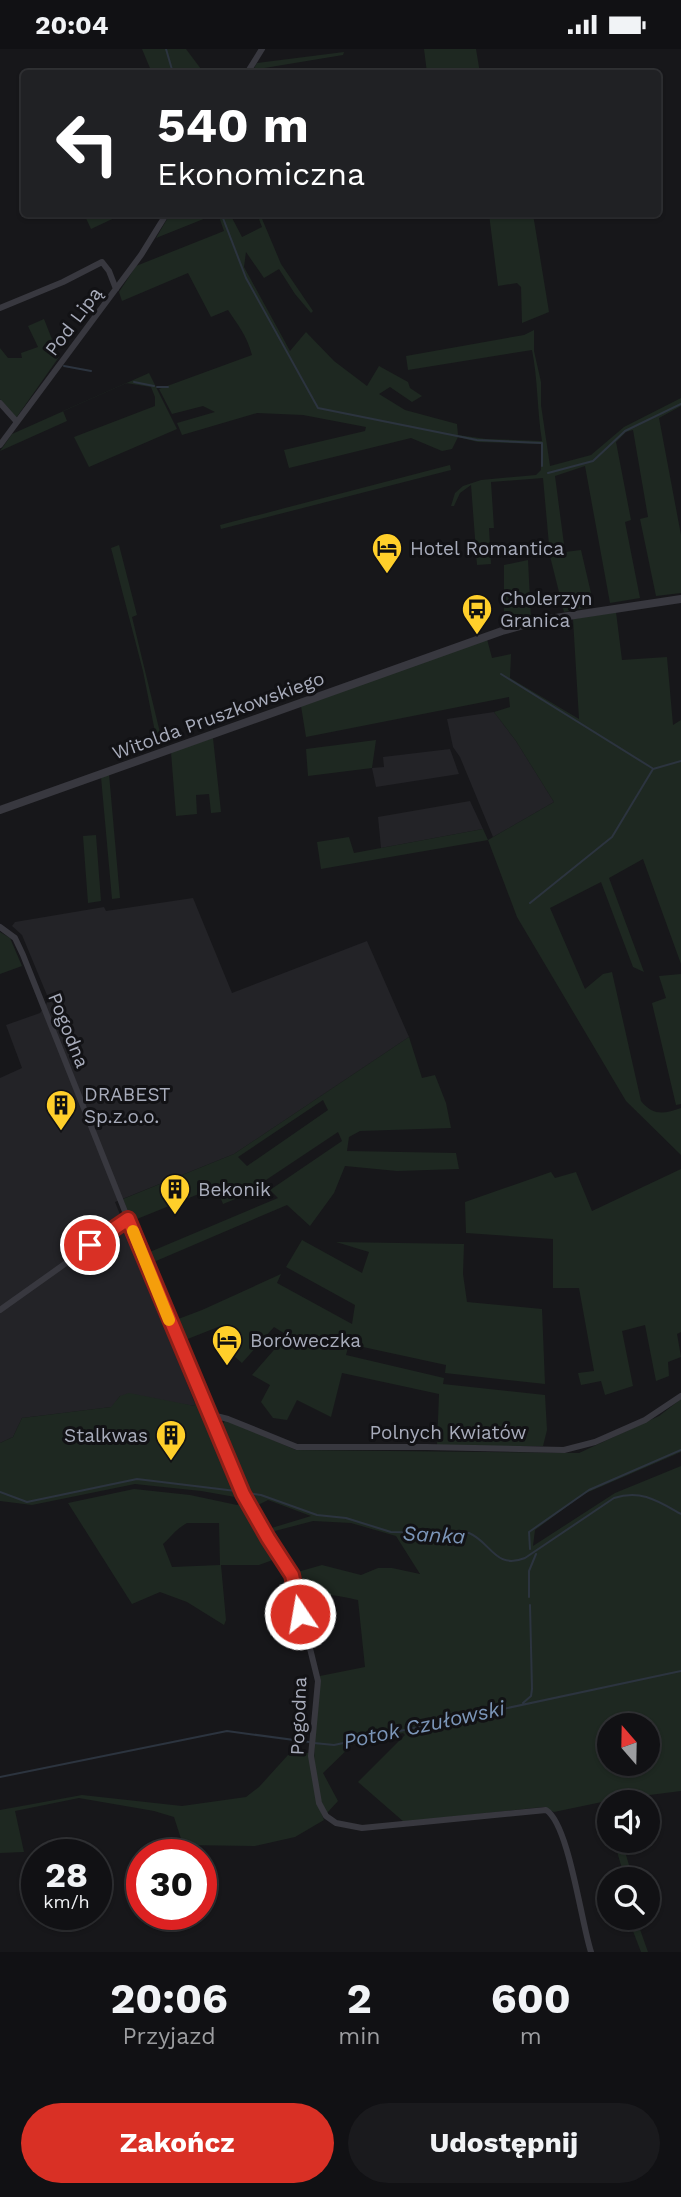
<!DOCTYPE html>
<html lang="pl">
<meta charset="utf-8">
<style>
body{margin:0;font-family:"Work Sans",sans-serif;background:#1a1a1d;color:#f1f3f6;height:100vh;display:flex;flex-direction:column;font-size:26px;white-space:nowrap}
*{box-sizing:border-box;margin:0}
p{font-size:23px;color:#9c9da0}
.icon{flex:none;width:38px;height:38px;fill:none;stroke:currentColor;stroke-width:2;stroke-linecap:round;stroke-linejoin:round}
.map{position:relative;height:1903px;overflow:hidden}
.drawer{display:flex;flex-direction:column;background:#111114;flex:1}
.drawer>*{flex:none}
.hud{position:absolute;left:21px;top:21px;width:640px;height:147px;border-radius:7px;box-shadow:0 2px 5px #0004,0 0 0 2px #303134;background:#202124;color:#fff;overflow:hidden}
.needle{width:46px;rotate:340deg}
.controls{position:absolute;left:597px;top:1664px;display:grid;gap:14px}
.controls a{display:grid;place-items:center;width:63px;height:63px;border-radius:50%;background:#111114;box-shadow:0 2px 5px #0004,0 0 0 2px #303134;font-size:35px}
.speed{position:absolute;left:21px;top:1790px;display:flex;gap:14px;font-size:35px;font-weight:700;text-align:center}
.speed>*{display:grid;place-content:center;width:91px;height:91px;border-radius:50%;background:#111114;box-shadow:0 2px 5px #0004,0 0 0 2px #303134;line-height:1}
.speed small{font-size:18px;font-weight:400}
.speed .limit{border:10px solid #d22;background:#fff;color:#111}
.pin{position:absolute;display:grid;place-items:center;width:60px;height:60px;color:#fff;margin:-30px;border:4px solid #fff;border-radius:50%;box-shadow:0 2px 7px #0007}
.me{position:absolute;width:77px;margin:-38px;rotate:348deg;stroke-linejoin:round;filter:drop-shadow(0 0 5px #0008)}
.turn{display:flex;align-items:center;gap:24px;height:147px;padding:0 21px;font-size:32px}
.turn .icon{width:91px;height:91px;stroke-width:2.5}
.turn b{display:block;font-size:49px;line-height:60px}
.eta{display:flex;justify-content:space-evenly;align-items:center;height:119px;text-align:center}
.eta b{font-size:42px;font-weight:700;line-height:49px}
.action{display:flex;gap:14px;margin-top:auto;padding:14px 21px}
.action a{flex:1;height:80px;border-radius:42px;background:#d93025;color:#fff;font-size:28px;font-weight:700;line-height:80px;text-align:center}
.action a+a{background:#1a1a1d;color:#f1f3f6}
.status{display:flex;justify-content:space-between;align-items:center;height:49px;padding:0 35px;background:#111114;direction:ltr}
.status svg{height:19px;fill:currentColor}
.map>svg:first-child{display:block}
.built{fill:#232327}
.green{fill:#1e2821;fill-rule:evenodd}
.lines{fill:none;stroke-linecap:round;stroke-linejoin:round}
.stream{stroke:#2c343f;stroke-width:2}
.minor{stroke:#38383f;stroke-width:6}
.tertiary{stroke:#38383f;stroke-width:8}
.route-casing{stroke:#8d1f18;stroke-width:18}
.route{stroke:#d93025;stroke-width:12}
.slow{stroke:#f59e0b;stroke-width:12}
.labels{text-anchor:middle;stroke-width:6;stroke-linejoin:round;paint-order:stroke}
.street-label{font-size:19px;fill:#a8acbb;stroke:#121215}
.poi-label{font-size:19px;fill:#a8acbb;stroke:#121215;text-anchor:start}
.water-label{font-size:21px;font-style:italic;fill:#7c96b9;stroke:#121215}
</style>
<div class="status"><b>20:04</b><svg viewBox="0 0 49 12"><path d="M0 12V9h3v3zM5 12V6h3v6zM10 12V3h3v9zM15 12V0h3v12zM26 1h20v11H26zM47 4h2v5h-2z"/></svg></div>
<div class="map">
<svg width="681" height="1903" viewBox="0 0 681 1903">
<rect width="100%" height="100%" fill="#17171a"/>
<path class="built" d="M494 663 516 692 554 753 493 788 460 708 453 698 447 670Z
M450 700 459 725 376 738 372 719 384 718 383 708Z
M470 752 483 780 381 799 378 768Z
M193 849 232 944 367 892 409 988 234 1105 115 1153 196 1357 120 1347 112 1358 22 1369 13 1388 0 1394V1029L22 1019 6 976 40 964 49 951 22 886 12 877 15 873 104 858 106 862Z"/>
<path class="green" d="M142 0H186L204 24H152Z
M424 0H476L480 24H427Z
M344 3 343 6 253 21 251 24 257 14Z
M84 165H123L91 180Z
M170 165H216L156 189Z
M218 165H230L242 188 262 178 257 165H260L281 215 313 262 311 264 295 245 279 220 264 229 246 203 244 218 290 302 306 283 334 312 367 337 379 317 408 333 410 339 422 347 412 353 390 338 379 345 405 361 457 375 458 386 486 390 542 392C537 361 538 331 532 301L408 321 406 307 524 286 534 281V302L541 333V356L550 417 591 406 624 378 681 349V357L659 369 681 486V544L656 547 640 470 648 468 633 381 626 383 616 393 631 471 625 473 640 549 610 554 585 417 555 427 565 503 581 501 594 557 564 563 550 507 543 429 491 433 494 479H489L491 515 477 516 471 436 460 444 454 457H451L455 444 463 437 481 431 536 426 541 421V395L478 393 458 388 452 400 442 402 411 389 289 419 284 401 365 382 366 378 303 366 257 364 182 386 177 374 215 363 203 357 172 365 159 340 252 306C247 287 238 276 228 261L211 268 188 224 122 252 119 243 136 217 224 182Z
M489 165H533L549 263 522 274 521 238 517 234 498 237Z
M44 270 59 308 16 369 0 350V299L8 309H22L21 304 38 298 28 277Z
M149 324 177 380 89 418 74 388 155 357V348L151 338 126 334 63 362 67 372 0 402 12 385Z
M450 416 451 421 221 480 220 476Z
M119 496 137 566 132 568 163 696 158 698 143 622 111 499Z
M528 511 531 570 504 578V516Z
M616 563 622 611 667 608 673 676 681 671V915L643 810 609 829 644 923 633 918 601 833 550 859 585 940 603 925 612 923 641 1052C653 1067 664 1065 681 1059V1106L626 1052 517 868 488 791 321 820 317 793 349 788 354 804 483 780 488 791 554 753 516 692 494 663 510 658 509 648 306 688 301 657 487 590 492 609 511 605 510 629 579 670 573 570Z
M213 689 221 763 211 764 209 745 196 746 197 765 176 767 171 703Z
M376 691 372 719 308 727 306 700Z
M109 725 120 849 112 850 101 728Z
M96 786 101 852 88 854 83 787Z
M0 883 10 889 22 917 0 925Z
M681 925V1055L676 1056 652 954 666 949 659 927Z
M409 988 422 1029 435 1026 446 1054 451 1079 360 1082 349 1088 347 1102 456 1104 459 1120 397 1122 345 1117 334 1144 310 1177 287 1156 149 1215 145 1205 278 1149 270 1141 342 1092 338 1083 263 1133 267 1137 223 1155 216 1138 132 1172 123 1150 234 1105ZM323 1051 328 1061 247 1117 238 1108Z
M681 1120V1283L677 1285 681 1308 668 1313 669 1327 656 1332 645 1276 622 1282 633 1337 605 1346 601 1332 581 1336 578 1324 594 1322 579 1239H553V1190L466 1184 465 1153 551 1123 555 1129 576 1123 592 1162Z
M302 1191 362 1224 369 1203 336 1193 464 1195 463 1225 467 1253 542 1260 545 1335 445 1324 446 1316 349 1295 346 1306 444 1329 443 1335 545 1346 547 1381 543 1397H437L439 1345 342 1324 331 1368 297 1351 287 1371 273 1369 261 1353 270 1336 252 1326 287 1286 274 1278 242 1314 227 1301 218 1278 180 1293 173 1272 202 1261 281 1225 277 1234 352 1275 355 1256 286 1218Z
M129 1344 195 1357 194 1353 198 1351 241 1449 201 1442 135 1435 32 1456 0 1452V1394L13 1388 22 1369 111 1358 120 1347Z
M681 1350V1403L584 1445 535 1481 533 1497 615 1444 681 1417V1742L610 1751 609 1776 602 1753 554 1763 543 1758 404 1773 358 1733 405 1686 403 1684 352 1696 323 1724 338 1752 327 1764C304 1727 319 1668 320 1627L365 1618 358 1551C338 1547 317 1540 302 1556L294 1524 322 1516 361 1526 378 1519H392L420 1525 396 1487 351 1474 313 1472 267 1484 265 1481 311 1467 268 1451 252 1459 217 1381 226 1371 296 1401 579 1404 659 1367ZM609 1676H648V1715H609Z
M134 1440 190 1446 237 1456 245 1453 278 1509 259 1516H221L226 1571 224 1576 187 1553 160 1543 132 1555 68 1454ZM187 1474H219L220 1516 172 1518 163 1495C172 1487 176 1480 187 1474Z
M297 1704H309L316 1750 324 1771 295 1788 255 1797 183 1796 174 1768 154 1762 79 1749 15 1762 24 1803 0 1804V1761L82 1746 182 1757 246 1748 259 1738 288 1706Z
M614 1792H622L633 1830H625Z
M628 1869H636L648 1903H641Z"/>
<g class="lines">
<path class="stream" d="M166 0 173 24
M221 164 246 229 318 359 477 391 542 394V417
M64 317 91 322
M134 333 154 337
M157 338H168
M548 424 593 412 625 382 681 355
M501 625 652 719
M530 854 612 788 653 720 681 712
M0 1443 27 1453 137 1430 236 1442
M246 1444 261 1446 317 1466 346 1469 391 1483 469 1484C491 1493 495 1521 525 1509L614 1449C641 1440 658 1452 681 1465
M530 1500 529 1483 589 1441 681 1401
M529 1548V1522L536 1505
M523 1654 531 1647 532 1640 530 1556
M314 1694 334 1696 681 1622
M0 1728 227 1682 309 1693"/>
<path class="minor" d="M247 24 262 0
M0 259 63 233 102 213 109 222 116 240
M0 354 17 373
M0 396 141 206 167 164
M0 878 15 889 23 906 128 1170 243 1445 268 1489 292 1526 318 1632 311 1707 319 1754 326 1767 336 1774 362 1779 546 1761C569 1775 581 1873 591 1903
M0 1261 128 1170
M208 1365 228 1370 297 1398H426L564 1401 595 1393 645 1371 681 1347"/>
<path class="tertiary" d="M0 761 502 582 542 571 681 550"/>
</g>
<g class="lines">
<g class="route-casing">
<path id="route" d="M90 1196 128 1170 243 1445 268 1489 292 1526 300 1565"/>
</g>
<use href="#route" class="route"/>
<path class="slow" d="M133 1182 169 1271"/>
</g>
<defs>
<g id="hotel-pin" transform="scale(1.575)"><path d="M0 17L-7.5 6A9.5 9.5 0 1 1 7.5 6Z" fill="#ffcf2a" stroke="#121215"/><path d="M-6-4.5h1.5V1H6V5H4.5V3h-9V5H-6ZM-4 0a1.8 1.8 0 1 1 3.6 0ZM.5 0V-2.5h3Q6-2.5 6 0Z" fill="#111"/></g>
<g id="bus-pin" transform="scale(1.575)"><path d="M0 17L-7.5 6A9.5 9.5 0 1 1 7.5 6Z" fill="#ffcf2a" stroke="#121215"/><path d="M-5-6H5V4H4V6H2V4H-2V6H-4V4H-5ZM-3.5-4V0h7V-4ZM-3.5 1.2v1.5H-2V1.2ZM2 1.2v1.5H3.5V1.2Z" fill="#111"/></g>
<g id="building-pin" transform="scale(1.575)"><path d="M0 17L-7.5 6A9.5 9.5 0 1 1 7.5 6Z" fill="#ffcf2a" stroke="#121215"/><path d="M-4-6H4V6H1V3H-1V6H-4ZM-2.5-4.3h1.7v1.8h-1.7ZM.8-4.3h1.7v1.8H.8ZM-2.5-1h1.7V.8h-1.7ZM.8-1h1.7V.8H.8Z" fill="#111"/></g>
</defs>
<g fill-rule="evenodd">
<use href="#hotel-pin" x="387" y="499"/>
<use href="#bus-pin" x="477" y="560"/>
<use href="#building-pin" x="61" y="1056"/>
<use href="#building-pin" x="175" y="1140"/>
<use href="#hotel-pin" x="227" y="1291"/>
<use href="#building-pin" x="171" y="1386"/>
</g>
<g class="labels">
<g class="street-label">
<text transform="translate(73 272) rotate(-53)" y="7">Pod Lipą</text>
<text transform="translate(218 666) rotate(-20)" y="7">Witolda Pruszkowskiego</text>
<text transform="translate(69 981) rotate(68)" y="7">Pogodna</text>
<text x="448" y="1390">Polnych Kwiatów</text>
<text transform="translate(298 1667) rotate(-88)" y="7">Pogodna</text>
</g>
<g class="poi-label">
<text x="410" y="506">Hotel Romantica</text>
<text x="500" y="556">Cholerzyn<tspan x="500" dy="22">Granica</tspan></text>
<text x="84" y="1052">DRABEST<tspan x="84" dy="22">Sp.z.o.o.</tspan></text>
<text x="198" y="1147">Bekonik</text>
<text x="250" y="1298">Boróweczka</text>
<text x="148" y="1393" text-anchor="end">Stalkwas</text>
</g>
<g class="water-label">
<text transform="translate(434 1486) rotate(3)" y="7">Sanka</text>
<text transform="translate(424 1676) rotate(-12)" y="7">Potok Czułowski</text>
</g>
</g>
</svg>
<div class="controls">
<a><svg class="needle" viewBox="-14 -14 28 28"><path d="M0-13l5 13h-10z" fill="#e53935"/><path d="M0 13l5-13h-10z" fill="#9c9da0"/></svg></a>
<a><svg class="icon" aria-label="sound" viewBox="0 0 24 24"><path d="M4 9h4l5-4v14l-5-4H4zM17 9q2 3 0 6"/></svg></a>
<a><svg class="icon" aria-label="search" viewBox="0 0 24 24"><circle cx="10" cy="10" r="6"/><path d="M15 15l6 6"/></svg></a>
</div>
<div class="speed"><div>28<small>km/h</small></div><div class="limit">30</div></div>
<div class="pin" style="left:90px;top:1196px;background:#d93025"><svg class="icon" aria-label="arrive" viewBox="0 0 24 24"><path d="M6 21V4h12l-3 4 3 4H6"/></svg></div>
<svg class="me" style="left:300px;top:1565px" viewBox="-20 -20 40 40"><circle r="17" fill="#d93025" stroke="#fff" stroke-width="3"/><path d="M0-11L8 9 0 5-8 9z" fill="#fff"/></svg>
<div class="hud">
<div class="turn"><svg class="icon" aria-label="left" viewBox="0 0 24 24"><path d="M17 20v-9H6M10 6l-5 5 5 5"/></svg><div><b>540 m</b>Ekonomiczna</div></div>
</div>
</div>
<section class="drawer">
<div class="eta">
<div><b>20:06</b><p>Przyjazd</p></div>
<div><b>2</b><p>min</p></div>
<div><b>600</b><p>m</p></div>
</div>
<div class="action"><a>Zakończ</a><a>Udostępnij</a></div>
</section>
